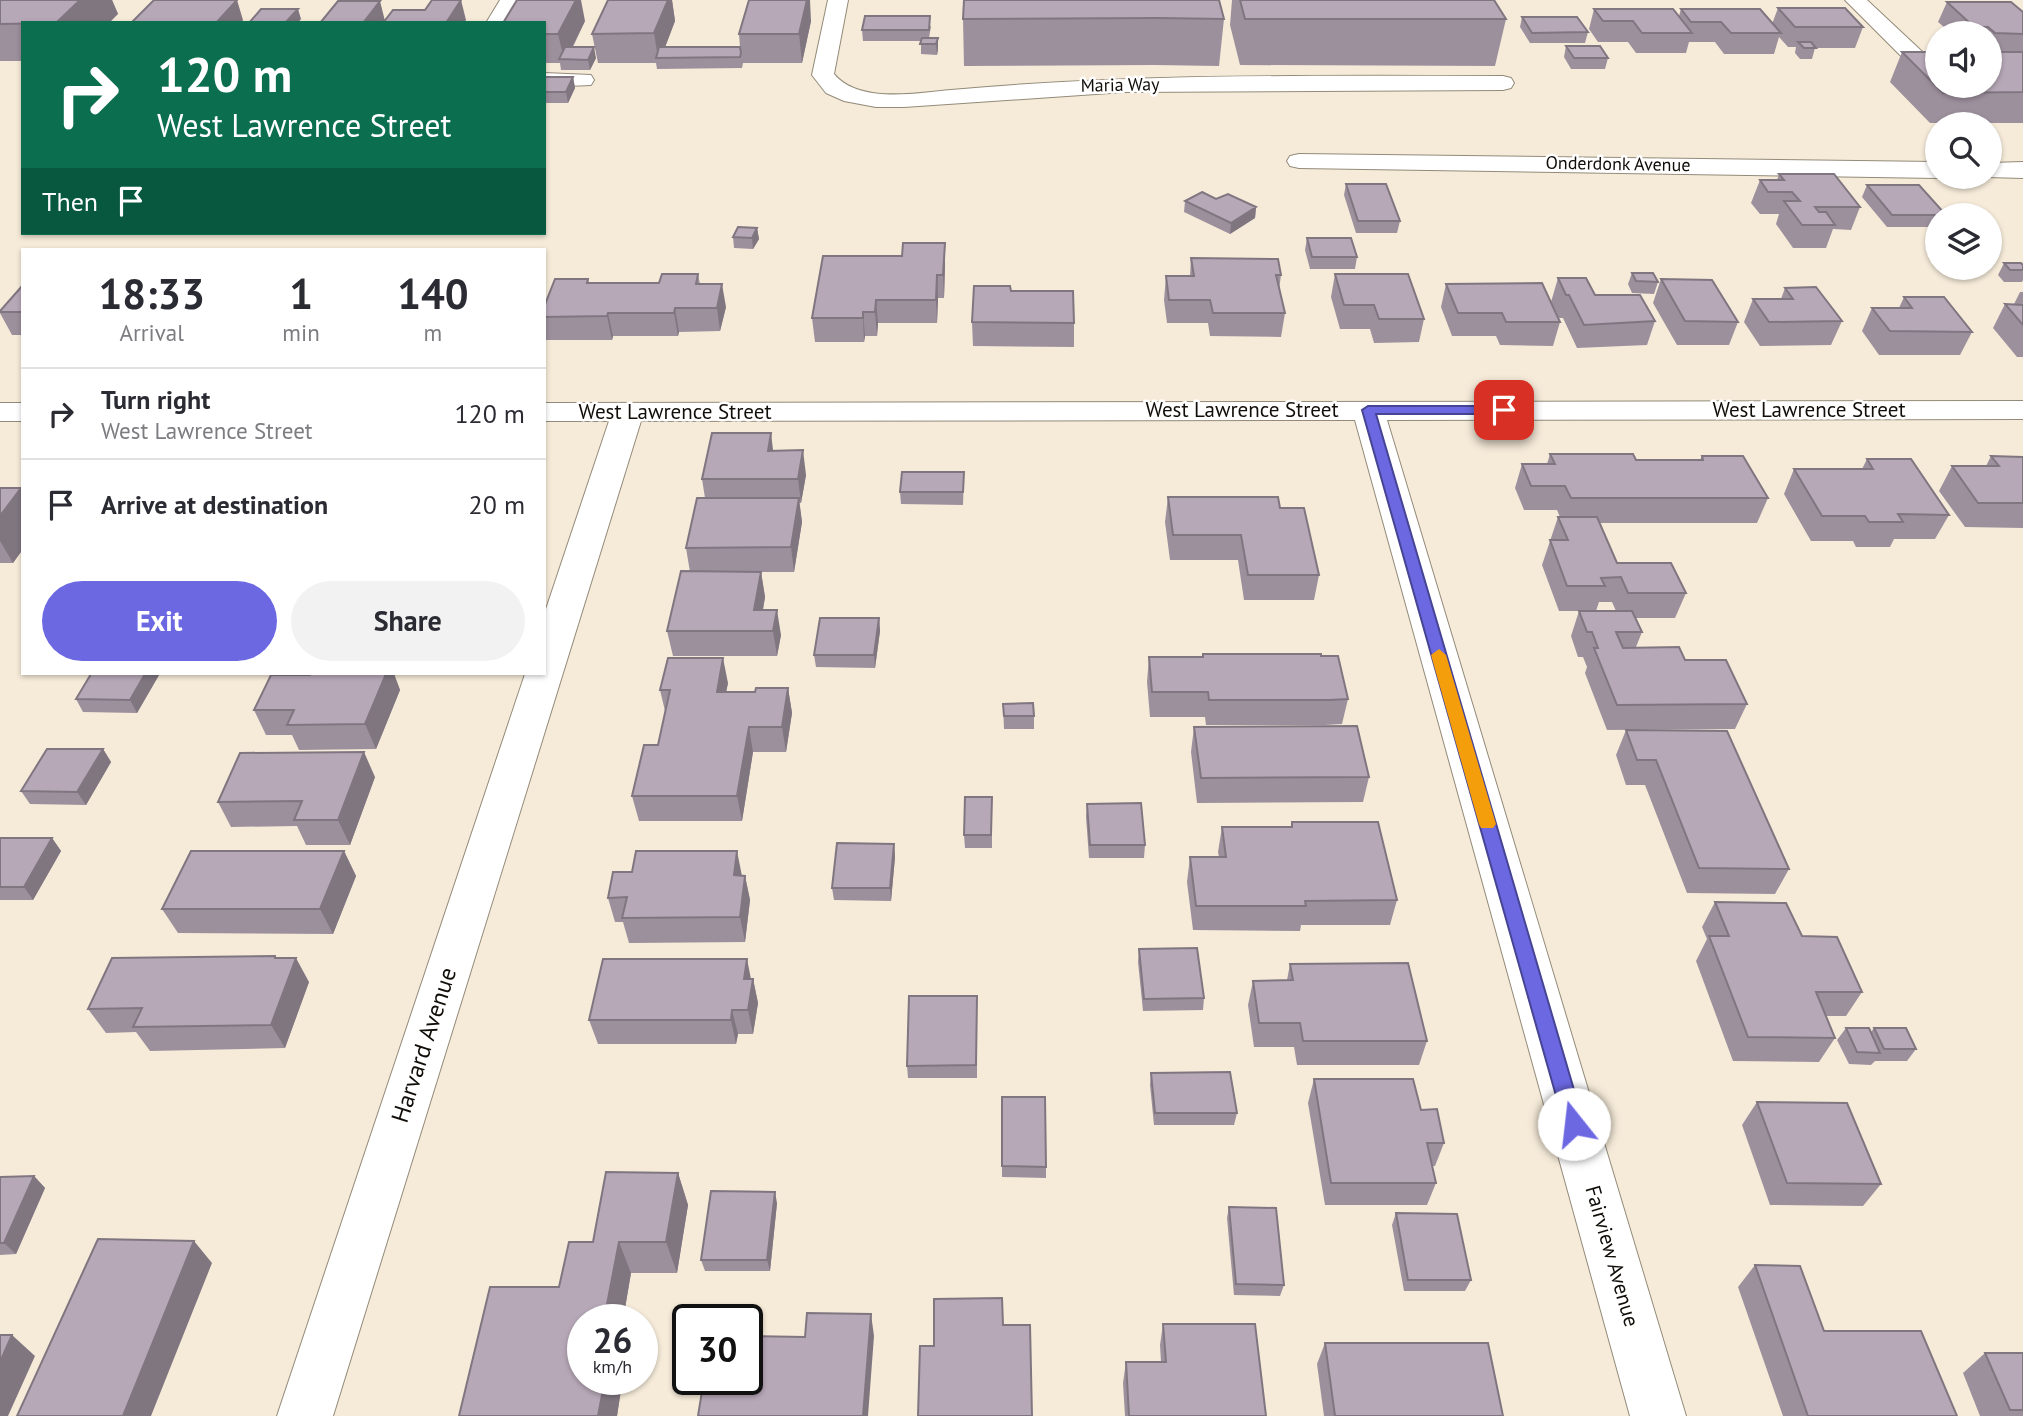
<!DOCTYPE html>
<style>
body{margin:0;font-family:"PT Sans",sans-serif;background:#f2f2f3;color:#2b2b33;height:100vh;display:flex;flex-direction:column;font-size:26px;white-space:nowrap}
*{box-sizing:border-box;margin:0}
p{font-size:23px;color:#7c7c81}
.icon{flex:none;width:38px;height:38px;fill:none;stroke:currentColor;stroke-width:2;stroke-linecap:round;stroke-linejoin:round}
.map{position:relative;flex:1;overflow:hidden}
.side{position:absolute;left:21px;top:248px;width:525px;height:427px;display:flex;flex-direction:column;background:#fff;border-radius:0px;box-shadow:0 2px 5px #0004}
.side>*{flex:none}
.banner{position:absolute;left:21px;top:21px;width:525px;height:214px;border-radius:0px;box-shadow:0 2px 5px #0004;background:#0b6e4f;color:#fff;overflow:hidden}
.controls{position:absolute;left:1925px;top:21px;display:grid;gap:14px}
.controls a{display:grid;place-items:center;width:77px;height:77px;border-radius:50%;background:#fff;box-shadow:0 2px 5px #0004;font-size:35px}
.speed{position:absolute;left:567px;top:1304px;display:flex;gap:14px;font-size:35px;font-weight:700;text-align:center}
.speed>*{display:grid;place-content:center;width:91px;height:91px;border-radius:50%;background:#fff;box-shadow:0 2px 5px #0004;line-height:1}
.speed small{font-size:18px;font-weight:400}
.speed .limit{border:4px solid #111;border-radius:10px;background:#fff;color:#111}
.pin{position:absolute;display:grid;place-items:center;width:60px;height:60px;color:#fff;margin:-30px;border-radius:14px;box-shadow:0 4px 10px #0006}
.me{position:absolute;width:77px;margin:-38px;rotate:344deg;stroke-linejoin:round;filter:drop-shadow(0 0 5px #0008)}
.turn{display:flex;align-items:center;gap:24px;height:147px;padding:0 21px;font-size:32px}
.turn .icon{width:91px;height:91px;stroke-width:2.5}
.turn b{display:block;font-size:49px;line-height:60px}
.then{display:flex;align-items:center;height:66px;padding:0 21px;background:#0003;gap:14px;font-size:26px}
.eta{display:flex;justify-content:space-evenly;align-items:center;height:119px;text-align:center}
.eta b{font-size:42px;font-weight:700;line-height:49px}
.primary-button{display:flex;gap:14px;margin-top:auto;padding:14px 21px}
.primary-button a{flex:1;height:80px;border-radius:42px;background:#6c68e2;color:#fff;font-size:28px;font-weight:700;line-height:80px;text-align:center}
.primary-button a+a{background:#f2f2f3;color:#2b2b33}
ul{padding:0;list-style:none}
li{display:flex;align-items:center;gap:21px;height:91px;padding:0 21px;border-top:2px solid #e1e1e2}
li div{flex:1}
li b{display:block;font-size:26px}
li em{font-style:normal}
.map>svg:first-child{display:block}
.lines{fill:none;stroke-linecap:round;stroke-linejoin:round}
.minor-casing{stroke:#938a79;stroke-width:2}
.minor{fill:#fff;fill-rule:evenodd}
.wall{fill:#9d909d}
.shaded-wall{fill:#807680}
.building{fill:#b7a8b7;stroke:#807680;stroke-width:2}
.route{fill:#6c68e2;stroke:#464493;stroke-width:2}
.slow{fill:#f59e0b}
.labels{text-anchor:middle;stroke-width:5;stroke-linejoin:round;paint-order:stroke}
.far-street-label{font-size:18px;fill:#110d08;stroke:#fff}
.street-label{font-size:21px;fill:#110d08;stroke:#fff}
.near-street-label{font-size:24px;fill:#110d08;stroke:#fff}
</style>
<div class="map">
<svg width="2023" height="1416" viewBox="0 0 2023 1416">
<rect width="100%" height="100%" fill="#f6ebd9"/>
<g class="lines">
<g class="minor-casing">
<path id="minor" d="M500 0H520L508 23H486Z
M828 0H848L834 74C859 104 916 93 951 90 1135 73 1319 76 1503 76L1511 78 1514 83 1511 88 1503 90 1125 92 904 107H876L844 101 826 93 812 75Z
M1845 0H1867L1930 59 1933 64 1930 69H1914Z
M544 73 591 75 594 80 591 85 544 87Z
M1299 154 1937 162V177H1940L1937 178 1299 168 1290 166 1287 161 1290 156Z
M2023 162V178L1987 177H1990V163Z
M2023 401V419L1387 420 1686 1416H1630L1355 420 641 421 333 1416H277L525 674H544V615L609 421H544V403Z
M0 403H23V421H0Z"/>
</g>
<use href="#minor" class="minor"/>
</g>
<path class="wall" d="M0 0H112L118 14 23 23V61H0Z
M608 0H672L675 21 665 47H740L739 34 811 21 802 63H743L742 68 657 69 656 63H598L592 34Z
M964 0 1224 19 1219 66 1155 65 964 66 963 19Z
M1232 0H1494L1506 19 1495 66 1240 65 1230 25Z
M1947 2 2023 12V123H1930L1890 82 1902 52 1990 86V33H1951L1938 22Z
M1778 8 1863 27 1855 48H1815L1812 59H1800L1795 53 1796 47H1788L1779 37 1774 54H1724L1715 42H1689L1686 53H1636L1628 42H1598L1589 29 1594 9 1679 16 1681 9 1772 24Z
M1522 17 1588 32 1585 43H1530L1520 27Z
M585 21 573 47 596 58 590 70H561L560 63H544V23Z
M931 26 929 38H938V49L937 55 921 54V41H863L862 30Z
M1566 46 1608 58 1605 69H1571L1564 57Z
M544 77H573L575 88 568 103H544Z
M1779 174 1860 207 1851 230 1833 229 1826 248H1793L1776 224 1779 214H1760L1751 203 1760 180H1777Z
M1346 184 1400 221 1397 233H1356L1344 195Z
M1867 185 1937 215V227H1887L1862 197Z
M1185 201 1256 207 1255 218 1230 234 1184 212Z
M757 228 759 239 753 249 734 248 733 237Z
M1307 238 1357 257 1355 269H1310L1305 250Z
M945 243V265L944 298H938L937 323H878L877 336H865L864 342H815L812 318 902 256Z
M1191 258 1281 275 1279 290 1285 313 1281 337 1210 336 1208 323H1167L1164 300 1166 276H1190Z
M2004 263 2023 265V280L2022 282H2004L1998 275Z
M1632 273 1658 282 1654 294 1632 293 1628 284Z
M698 274 700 284 726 307 720 331 679 332 678 336H613L612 340H546L544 333V307L588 279 589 283H659Z
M1335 274 1424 319 1419 342 1374 343 1370 329H1340L1331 297Z
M1558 278 1655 321 1647 345 1577 348 1563 318H1559L1551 302Z
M1661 279 1738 322 1729 345H1677L1653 303Z
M1446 284 1560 322 1553 346 1500 345 1496 336H1452L1441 307Z
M23 285V335H12L0 313V311Z
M1785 288 1842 321 1831 345 1760 346 1744 322 1753 299H1781Z
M2020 292H2023V357H2017L1993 328 2005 304H2014Z
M1904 297 1972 332 1960 355H1879L1862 331 1872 308H1899Z
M972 322 1074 323V347L973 346Z
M773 451 806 475 801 503H799L802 522 794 572H761L765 597 763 610 781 635 777 656H673L667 631 690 572 686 548 705 498 702 479Z
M1550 454 1636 460H1700L1702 456 1768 498 1757 523H1599L1617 563 1686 593 1675 618H1636L1642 632 1636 647 1685 660 1747 704 1735 729 1607 730 1585 673 1587 667 1583 657H1578L1571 636 1579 611H1616L1612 602H1599L1596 611H1559L1542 565 1558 517H1560L1557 510H1524L1515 488 1522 464H1547Z
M1991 456 2023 457V528L1965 527 1939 491 1952 466H1986Z
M1867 459 1949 515 1935 539H1894L1890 547H1856L1853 541H1811L1784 494 1794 469H1862Z
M964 472 963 505 901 504 900 492Z
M0 488H21L23 491V549L13 563H0Z
M1168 497 1280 508 1319 575 1314 600H1244L1238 560H1170L1165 522Z
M879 618 880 631 875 668 816 667 814 655Z
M1203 654 1321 656 1348 699 1342 724 1325 725H1206L1205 717H1150L1147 682 1149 657H1202Z
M311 674H394L400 690 376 749 299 750 292 735H266L254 710 310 675Z
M159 675 137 713 83 712 76 699Z
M728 683 726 692H755L788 688 792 713 786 752H753L742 821H639L632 796 658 745 665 711 660 690Z
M1003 704 1034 716V729H1004Z
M1194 727 1369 777 1363 802 1197 803 1191 752Z
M1626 730 1789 869 1775 894 1687 893 1645 785H1626L1616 755Z
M103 749 111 762 86 805 30 804 21 791Z
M375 777 350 845H306L297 826 231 827 218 802Z
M992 797V848H965L964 835Z
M1087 804 1145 845 1144 858H1089L1086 817Z
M1292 822 1397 900 1390 925H1301L1300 931 1193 930 1187 882 1190 857H1219L1218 852 1222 827H1291Z
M0 838H52L61 851 33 900H0Z
M894 844 895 857 891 901 834 900 832 888Z
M344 851 356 876 333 934 178 933 162 909Z
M742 875 745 876 750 900 745 942 629 943 623 922H615L608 898Z
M1715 902 1802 936 1862 992 1846 1016H1826L1835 1038 1819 1062 1733 1061 1696 961 1707 939 1702 927Z
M1139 949 1204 998 1203 1010 1143 1011 1138 962Z
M276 958 309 982 285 1048 150 1051 136 1032 106 1033 88 1009Z
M1290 964 1427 1041 1419 1065H1297L1294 1047H1254L1248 1005 1253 981 1287 980Z
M751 979H753L758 1003 753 1034H738L736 1044H598L589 1020Z
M977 996V1078H908L907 1066Z
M1846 1028 1871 1032 1874 1028 1916 1049 1907 1061H1875L1871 1065 1849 1064 1837 1040Z
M1151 1073 1237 1113 1234 1125H1154L1150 1085Z
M1314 1079 1421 1110 1444 1143 1435 1166H1432L1436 1183 1427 1205H1325L1308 1103Z
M1002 1097 1046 1167V1178L1002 1177Z
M1757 1102 1881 1184 1863 1206 1770 1205 1742 1125Z
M606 1172 678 1173 688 1205 677 1273H631L623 1320H583V1379H632L631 1381 621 1390 617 1416H459L490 1287H559L569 1242H593Z
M34 1176 45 1188 16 1254 0 1255V1177Z
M777 1203 770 1271H705L701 1260Z
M1229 1207 1284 1285 1280 1296 1234 1295 1227 1218Z
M1396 1213 1471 1280 1465 1291H1404L1392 1225Z
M1755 1265 1824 1331 1957 1416H1783L1738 1287Z
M1163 1324 1266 1416H1125L1123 1383 1126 1362H1161L1160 1345Z
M1325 1343 1503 1416H1324L1317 1364Z
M1985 1353H2023V1416H1980L1963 1373Z"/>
<path class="shaded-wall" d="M80 0H112L118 14 109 23H56Z
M237 0 243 20 241 23H216Z
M461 0 466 20 464 23H446Z
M576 0H581L585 21 566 59H564L558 34Z
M668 0H672L675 21 661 58H658L654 33Z
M807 0H810L811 21 802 63 799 34Z
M380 1 385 21 384 23H363Z
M298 9 301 19 298 23H285Z
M938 38V49L937 55 936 44Z
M594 47 596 58 590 70 588 60Z
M573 77 575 88 568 103 566 92Z
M1256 207 1255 218 1230 234 1231 223Z
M757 228 759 239 753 249 752 238Z
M945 243V265L944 298 943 275Z
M937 275 938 298 937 323 936 300Z
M722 284 726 307 720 331 717 308Z
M876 300 878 323 877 336 875 312Z
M675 308 679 332 678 336 674 313Z
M863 312 865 336 864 342 863 318Z
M608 313 613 336 612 340 607 316Z
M771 433 774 458 768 451Z
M803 450 806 475 801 503 798 479Z
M21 488 23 491V549L13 563 0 541V515Z
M799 498 802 522 794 572 791 547Z
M761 572 765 597 759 631 754 610Z
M777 610 781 635 777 656 773 631Z
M879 618 880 631 875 668 874 655Z
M723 658 728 683 721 717 717 692Z
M145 674H158L159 675 137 713 130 700Z
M386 674H394L400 690 376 749 365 724Z
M788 688 792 713 786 752 782 727Z
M749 727 753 752 742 821 737 796Z
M103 749 111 762 86 805 77 792Z
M364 752 375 777 350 845 338 820Z
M52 838 61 851 33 900 24 887Z
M894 844 895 857 891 901 890 888Z
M344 851 356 876 333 934 320 909Z
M737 851 742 876 734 875Z
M745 876 750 900 745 942 740 917Z
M275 956 288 979 296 958 309 982 285 1048 271 1025Z
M747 959 752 984 744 979Z
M753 979 758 1003 753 1034 748 1010Z
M732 1010 738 1034 736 1044 731 1020Z
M678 1173 688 1205 677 1273 666 1242Z
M34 1176 45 1188 16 1254 4 1243Z
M775 1192 777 1203 770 1271 767 1260Z
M194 1241 212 1263 151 1416H123Z
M619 1242 631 1273 623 1320H604Z
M871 1314 874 1336 868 1416H863Z
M12 1335 35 1356 8 1416H0V1362Z
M605 1379H632L631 1381 621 1390 617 1416H598Z"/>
<path class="building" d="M0 0H80L56 23 0 24Z
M154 0H237L216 23H131Z
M432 0H461L446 23H383L393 10H425Z
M517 0H576L558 34H544V23H503Z
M608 0H668L654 33 592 34Z
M749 0H807L799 34H739Z
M964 0H1219L1224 19 1158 18 963 19Z
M1240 0H1494L1506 19H1245Z
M338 1H380L363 23H320Z
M1947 2H2011L2023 12V34L1995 33 1988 27H1974Z
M1778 8H1845L1863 27H1795Z
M261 9H298L285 23H249Z
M1594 9H1673L1692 33H1642L1633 21H1603Z
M1681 9H1760L1781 33H1731L1721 22H1691Z
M865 16H930L929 30H862Z
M1522 17H1577L1588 32 1532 33Z
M922 38H938L936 44H920Z
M1798 42H1811L1816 48H1804Z
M1566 46H1600L1608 58H1574Z
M565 47H594L588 60 559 59Z
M659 47H740L741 53 740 57 656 58Z
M1902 52H1937V86H1990V52H2023V92L1943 93Z
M544 77H573L566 92H544Z
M1779 174H1834L1860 207H1815L1819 212H1826L1835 225H1802L1784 201H1800L1792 192H1768L1760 180H1784Z
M1346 184H1386L1400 221H1358Z
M1867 185H1919L1946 215H1892Z
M1202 192 1216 199 1228 194 1256 207 1231 223 1185 201Z
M738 227 757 228 752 238 733 237Z
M1307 238H1351L1357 257H1312Z
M903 243H945L943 275H937L936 300H876L875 312H863V318H812L823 256H902Z
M1191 258 1278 259 1281 275H1276L1285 313H1213L1210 300H1169L1166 276H1194Z
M2004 263H2021L2023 265V270H2010Z
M1632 273H1653L1658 282 1636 281Z
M662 274H698L696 284H722L717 308H675L674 313H608L607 316 544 317V307L555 279H588L587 283H659Z
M1335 274H1408L1424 319H1379L1374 305H1344Z
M1558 278H1586L1595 295H1640L1655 321 1584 325 1569 295H1566Z
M1661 279 1712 280 1738 322 1685 321Z
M1542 283 1560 322H1506L1502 313H1458L1446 284Z
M23 285V312H0V311Z
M974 286H1010L1011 291H1073L1074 323 972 322Z
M1816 287 1842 321 1769 322 1753 299H1793L1785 288Z
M1904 297H1944L1972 332 1890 331 1872 308H1912Z
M2005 304 2023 305V325Z
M712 433H771L768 451 803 450 798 479H702Z
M1550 454H1633L1636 460H1703L1702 456H1743L1768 498H1571L1565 486H1531L1522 464H1555Z
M1991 456 2023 457V503H1978L1952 466H1999Z
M1867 459H1911L1949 515 1898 514 1903 522H1869L1865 516H1822L1794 469H1873Z
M902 472H964L963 492H900Z
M0 488H21L0 516Z
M1168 497H1278L1280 508H1304L1319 575H1248L1241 535H1173Z
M697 498H799L791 547 686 548Z
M1558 517H1597L1617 563H1671L1686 593H1628L1621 577 1601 578 1605 586H1567L1550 540H1568Z
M681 571 761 572 754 610H777L773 631H667Z
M1579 611H1632L1642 632H1616L1623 648 1679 647 1685 660H1726L1747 704 1617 705 1594 648H1598L1592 632H1587Z
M820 618H879L874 655H814Z
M1203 654H1321V656H1338L1348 699 1330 700H1209L1208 692H1152L1149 657H1203Z
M668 658H723L717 692H755L756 688H788L782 727H749L737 796H632L644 745H658L670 690H660Z
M91 674H145L130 700 76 699Z
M311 674H386L365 724 287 725 294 710H254L271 675H310Z
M1033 703 1034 716H1004L1003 704Z
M1357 726 1369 777 1201 778 1194 727Z
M1626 730 1727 731 1789 869 1699 868 1656 760H1637Z
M47 749H103L77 792 21 791Z
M364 752 338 820H294L302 801 218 802 240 753Z
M965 797H992L991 835H964Z
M1141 803 1145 845H1090L1087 804Z
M1292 822H1378L1397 900 1305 901 1306 906H1196L1190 857H1226L1222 827H1292Z
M0 838H52L24 887H0Z
M837 843 894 844 890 888H832Z
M191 851H344L320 909H162Z
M636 851H737L734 875 745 876 740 917 622 918 627 897 608 898 613 872H632Z
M1715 902 1786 903 1802 936 1837 937 1862 992H1816L1835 1038 1748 1037 1709 936H1729Z
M1197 948 1204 998 1144 999 1139 949Z
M275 956V958H296L271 1025 133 1027 142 1008 88 1009 112 958Z
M603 959H747L744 979H753L748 1010H732L731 1020H589Z
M1408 963 1427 1041H1303L1300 1023H1259L1253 981 1293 980 1290 964Z
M909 996H977L976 1065 907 1066Z
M1846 1028H1869L1880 1053 1857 1052Z
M1874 1028H1906L1916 1049H1884Z
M1230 1072 1237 1113H1155L1151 1073Z
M1314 1079H1413L1421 1110 1437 1109 1444 1143H1427L1436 1183H1331Z
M1002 1097H1045L1046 1167 1002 1166Z
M1757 1102 1847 1103 1881 1184 1787 1183Z
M606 1172 678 1173 666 1242H619L604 1320H583V1379H605L598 1416H459L490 1287H559L569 1242H593Z
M34 1176 4 1243H0V1177Z
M711 1191 775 1192 767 1260H701Z
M1229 1207 1276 1208 1284 1285 1236 1284Z
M1396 1213 1457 1214 1471 1280H1408Z
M98 1239 194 1241 123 1416H17Z
M1755 1265 1800 1266 1824 1331H1921L1957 1416H1808Z
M1002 1298 1003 1325H1030L1032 1416H918L920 1346H934V1299Z
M807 1313 871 1314 863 1416H698L704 1379H747V1336L805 1337Z
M1163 1324H1255L1266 1416H1129L1126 1362H1166Z
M0 1335H12L0 1362Z
M1325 1343H1488L1503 1416H1335Z
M1985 1353H2023V1410H2010Z"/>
<path class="route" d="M1368 406H1504L1511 410 1504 414H1376L1584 1124 1581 1130 1574 1133 1567 1130 1564 1124 1362 410Z"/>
<path class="slow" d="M1439 649 1446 655 1496 824 1493 828H1481L1479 824 1431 655Z"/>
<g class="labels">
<g class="far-street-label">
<text transform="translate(1120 85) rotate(-1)" y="6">Maria Way</text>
<text transform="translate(1618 164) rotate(1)" y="6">Onderdonk Avenue</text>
</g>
<g class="street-label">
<text x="1242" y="417">West Lawrence Street</text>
<text x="1809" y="417">West Lawrence Street</text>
<text x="675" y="419">West Lawrence Street</text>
<text transform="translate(1612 1256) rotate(74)" y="7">Fairview Avenue</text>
</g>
<g class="near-street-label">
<text transform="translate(424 1045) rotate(-72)" y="8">Harvard Avenue</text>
</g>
</g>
</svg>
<div class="controls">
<a><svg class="icon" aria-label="sound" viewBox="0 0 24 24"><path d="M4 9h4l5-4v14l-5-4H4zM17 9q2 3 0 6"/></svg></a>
<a><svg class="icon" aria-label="search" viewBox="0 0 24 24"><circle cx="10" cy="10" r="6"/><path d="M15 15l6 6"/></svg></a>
<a><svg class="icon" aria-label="layers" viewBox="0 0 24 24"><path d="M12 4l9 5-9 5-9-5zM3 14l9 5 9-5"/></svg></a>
</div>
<div class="speed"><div>26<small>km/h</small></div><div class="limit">30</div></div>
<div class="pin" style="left:1504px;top:410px;background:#d93025"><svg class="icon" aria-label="arrive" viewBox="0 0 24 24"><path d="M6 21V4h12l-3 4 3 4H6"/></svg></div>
<svg class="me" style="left:1574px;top:1124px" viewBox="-20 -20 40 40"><circle r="19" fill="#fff"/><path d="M0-13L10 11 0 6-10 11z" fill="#6c68e2"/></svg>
<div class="banner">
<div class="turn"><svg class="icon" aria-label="right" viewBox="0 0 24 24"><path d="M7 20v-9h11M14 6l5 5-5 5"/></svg><div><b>120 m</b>West Lawrence Street</div></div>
<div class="then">Then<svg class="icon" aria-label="arrive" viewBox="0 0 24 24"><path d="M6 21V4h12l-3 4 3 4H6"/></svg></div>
</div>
<section class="side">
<div class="eta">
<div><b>18:33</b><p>Arrival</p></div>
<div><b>1</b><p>min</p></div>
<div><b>140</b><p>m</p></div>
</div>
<ul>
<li><svg class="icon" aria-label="right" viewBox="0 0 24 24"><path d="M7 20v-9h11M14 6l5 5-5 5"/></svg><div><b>Turn right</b><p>West Lawrence Street</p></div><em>120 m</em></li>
<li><svg class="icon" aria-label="arrive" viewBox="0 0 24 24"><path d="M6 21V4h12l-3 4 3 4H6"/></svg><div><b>Arrive at destination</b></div><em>20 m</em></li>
</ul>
<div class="primary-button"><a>Exit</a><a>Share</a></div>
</section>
</div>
